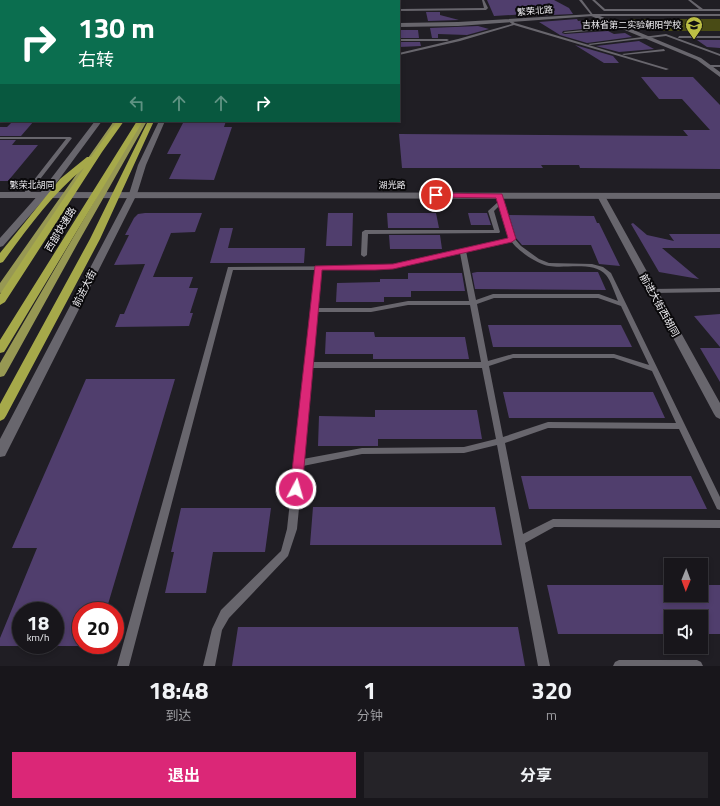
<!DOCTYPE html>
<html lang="zh">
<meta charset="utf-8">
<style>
body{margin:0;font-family:"Titillium Web","Noto Sans SC",sans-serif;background:#252328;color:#f1f3f6;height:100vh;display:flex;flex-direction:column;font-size:15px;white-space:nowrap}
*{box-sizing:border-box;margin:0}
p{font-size:13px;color:#9f9fa3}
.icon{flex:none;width:22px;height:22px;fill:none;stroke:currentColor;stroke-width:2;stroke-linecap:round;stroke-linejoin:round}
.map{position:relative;height:666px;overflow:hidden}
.details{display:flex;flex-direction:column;background:#18161b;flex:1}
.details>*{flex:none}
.guide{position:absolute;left:0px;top:0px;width:400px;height:122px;box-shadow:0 2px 6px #0003,0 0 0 1px #36353a;background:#0b6e4f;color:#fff;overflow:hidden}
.needle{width:26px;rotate:181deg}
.buttons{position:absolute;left:664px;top:558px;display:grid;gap:8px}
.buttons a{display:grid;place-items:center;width:44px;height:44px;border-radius:0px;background:#18161b;box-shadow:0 2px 6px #0003,0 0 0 1px #36353a;font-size:20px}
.speed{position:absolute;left:12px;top:602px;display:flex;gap:8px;font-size:20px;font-weight:700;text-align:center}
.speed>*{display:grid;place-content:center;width:52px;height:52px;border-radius:50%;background:#18161b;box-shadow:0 2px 6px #0003,0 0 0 1px #36353a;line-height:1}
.speed small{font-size:10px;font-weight:400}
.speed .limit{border:6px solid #d22;background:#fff;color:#111}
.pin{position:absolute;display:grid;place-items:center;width:34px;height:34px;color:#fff;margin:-17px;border:2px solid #fff;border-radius:50%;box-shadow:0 1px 4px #0007}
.me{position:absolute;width:44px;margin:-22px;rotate:6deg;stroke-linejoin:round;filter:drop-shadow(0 0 3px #0008)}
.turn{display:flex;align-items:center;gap:14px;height:84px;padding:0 12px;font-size:18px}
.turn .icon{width:52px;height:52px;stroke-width:2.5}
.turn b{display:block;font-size:28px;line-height:34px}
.lanes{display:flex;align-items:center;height:38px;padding:0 12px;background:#0003;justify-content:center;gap:20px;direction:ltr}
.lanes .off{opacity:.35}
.eta{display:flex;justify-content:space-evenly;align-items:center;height:68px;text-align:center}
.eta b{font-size:24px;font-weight:700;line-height:28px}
.primary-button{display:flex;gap:8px;margin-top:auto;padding:8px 12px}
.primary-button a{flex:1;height:46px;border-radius:0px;background:#db2777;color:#fff;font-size:16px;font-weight:700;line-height:46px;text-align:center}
.primary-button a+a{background:#252328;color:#f1f3f6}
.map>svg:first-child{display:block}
.green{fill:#494b15}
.building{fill:#503e6d}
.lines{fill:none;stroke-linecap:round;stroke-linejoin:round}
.service{fill:#68666d;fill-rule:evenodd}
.minor{fill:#68666d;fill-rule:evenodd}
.tertiary{fill:#68666d;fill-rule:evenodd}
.secondary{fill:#68666d;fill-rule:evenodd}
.primary{fill:#979853;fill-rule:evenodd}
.trunk{fill:#a6a94a;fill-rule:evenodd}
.route{fill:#db2777;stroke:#8e194d}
.labels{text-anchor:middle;stroke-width:4;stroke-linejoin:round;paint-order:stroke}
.far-street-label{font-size:9px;fill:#eeedf1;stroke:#0a090b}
.far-poi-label{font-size:9px;fill:#eeedf1;stroke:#0a090b;text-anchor:end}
.street-label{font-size:10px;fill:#eeedf1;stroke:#0a090b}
</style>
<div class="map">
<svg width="720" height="666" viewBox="0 0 720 666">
<rect width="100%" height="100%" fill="#201e24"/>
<path class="green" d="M631 19H720V31H652L625 21Z"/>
<path class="building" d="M487 0H554L569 8 573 14 531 16 527 14 494 16Z
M426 12H440V15L459 20 428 21Z
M577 19 578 21 589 20 601 27 563 31 562 33 565 34 608 31 614 34 625 33 632 37 587 43 560 35 539 22Z
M478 26 489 29 467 35 438 34V38H432L430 28Z
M399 30H418L419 38H399Z
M697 40H720V48L707 47Z
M639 41 654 49 619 52 596 46Z
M399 42H420L421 46 399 47Z
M575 45 613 56 619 63H604Z
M641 77H693L720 105V169L580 168 579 165H541L543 168H402L399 134 688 136 683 130H710L682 99H659Z
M13 121H34L21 136H0V127H7Z
M184 121H226L224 127H232L214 180 169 179 181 154H167Z
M0 140H16L12 145H38L8 181H0Z
M145 213H202L195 232 171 233 153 277H193L189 288H198L190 313H193L189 326 115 327 120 314H124L145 264 114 265 129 235H125L134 218 138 214Z
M328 213H353L352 246H326Z
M387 213H436L439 228H388Z
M468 213H487L491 225H471Z
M509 215 594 216 597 223H599L620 266 599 264 591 245H522L516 238Z
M633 223 647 235 674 241 669 234H720V248H662L699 279 659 272 631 224Z
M220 228H233L228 248H305L304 263H210Z
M389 235H440L442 249H390Z
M477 272H598L606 290 475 289 472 273Z
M408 273H462L465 291H411V297H384V302H336L337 283 380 282V279H408Z
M720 314V347L694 316Z
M488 325H621L632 347H493Z
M326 332H374L375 337H465L469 359H373V354H325Z
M700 348H720V382Z
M86 379H175L106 611H81V646H55V611H21V646H0V638L37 548H12Z
M503 392H653L665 418H509Z
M375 410H477L482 439H378V446H318L319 416 375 417Z
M521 476H691L707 509H529Z
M313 507H495L502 545H310Z
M181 508H271L265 552H213L206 593H165L174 552H171Z
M547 585H671V595H701V585H720V634H701V617H671V634H558Z
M238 627H518L525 666H232Z"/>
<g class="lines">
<path class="service" d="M383 0H385V1H383Z
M482 0H484L488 8 486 10 399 11V9L484 8Z
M579 0H582L594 16H592Z
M592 0H595L605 9H699L688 0H691L703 9H720V11H604Z
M0 1H1V3H0Z
M510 20 515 23 669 69 666 70 514 25 460 41 399 55V53L458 39 512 24 508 21Z
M625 26 624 28 565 33 563 32Z
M666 34 720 54V56L666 36 590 45 588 44Z
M679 36H720V38H678Z
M399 39H447L449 40 447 41H399Z
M664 49 665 51 624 55 622 54Z
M709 65H720V67H708L707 66Z
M0 137H70L72 138 27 196 25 197 22 195 23 194 66 139H0Z
M499 194 502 196 515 239 521 246 539 259 549 263 592 264 603 267 611 273 720 497V510L717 509 679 429 548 428 505 443 523 534 553 519 720 520V528L554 527 525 543 550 666H538L497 445 464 453 362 454 303 466 297 529 288 556 229 618 222 630 215 666H203L212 629 221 610 281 551 287 529 315 270H233L129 666H117L228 267 375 266 393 264 509 238 499 206 494 211 500 232 499 233 368 234 367 255 364 257 361 255 362 232 365 230H494L488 211 498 202 496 196ZM511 241C518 251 537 264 549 266 565 269 594 261 606 275 611 281 615 294 618 301L599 294H493L476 300 466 251ZM460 253 469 301H408L371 308H317L321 270H375L393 268ZM494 298H598L621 306 649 365 614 354H513L488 361 477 304ZM408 305H470L481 362H312L317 312H371ZM513 358H614L652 371 676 423 548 422 503 437 489 366ZM312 368H482L496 439 464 447 362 448 303 459Z
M720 288V292L652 293 649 291 652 289Z
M619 660H697L701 662 703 666H613L615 662Z"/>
<path class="minor" d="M591 14H595L701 58 720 72V77L697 60 591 16Z
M0 72H1V76H0Z
M601 193 605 196 720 403V419L716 417 714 414 597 196Z"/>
<path class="tertiary" d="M593 14H720V16H593L458 26 399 27V23L458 22Z
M0 192 720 193V199L0 198Z"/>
<path class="secondary" d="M95 121H102L46 197 3 246 0 247V238L40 193Z
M159 121H165L146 165 137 194 7 452 5 456 0 457V439L129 194 138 165Z"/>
<path class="primary" d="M196 0H200V1H196Z
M219 0H223V1H219Z
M114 121H120L4 292 0 293V283Z
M141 121H147L79 241 6 373 4 376 0 377V363Z"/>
<path class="trunk" d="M205 0H210L205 1Z
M117 121H124L102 152 5 302 0 305V294L84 168C52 194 27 229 3 262L0 263V253L60 179 87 157H91Z
M137 121H143L6 349 4 352 0 353V340Z
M148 121H154L100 239 6 416 4 419 0 421V404L90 239Z"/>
</g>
<path class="route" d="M436 193 502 194 516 239 512 242 393 269 375 270H322L302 489 300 493 296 494 292 493 290 489 315 266 393 264 508 238 496 198 433 197 432 195Z"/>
<defs>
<g id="school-pin" transform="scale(0.9)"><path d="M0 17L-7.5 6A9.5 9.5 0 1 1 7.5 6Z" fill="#bcbf44" stroke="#0a090b"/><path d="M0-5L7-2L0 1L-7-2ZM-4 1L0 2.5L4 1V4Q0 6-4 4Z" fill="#111"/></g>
</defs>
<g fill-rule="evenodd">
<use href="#school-pin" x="694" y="25"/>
</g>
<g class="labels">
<g class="far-street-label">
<text transform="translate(535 11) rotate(-5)" y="3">繁荣北路</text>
<text x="32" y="188">繁荣北胡同</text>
<text x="392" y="188">湖光路</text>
</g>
<g class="far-poi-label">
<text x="681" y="28">吉林省第二实验朝阳学校</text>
</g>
<g class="street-label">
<text transform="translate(60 229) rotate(-59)" y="4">西部快速路</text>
<text transform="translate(84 288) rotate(-63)" y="4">前进大街</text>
<text transform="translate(660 305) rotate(61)" y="4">前进大街西胡同</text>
</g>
</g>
</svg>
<div class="buttons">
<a><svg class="needle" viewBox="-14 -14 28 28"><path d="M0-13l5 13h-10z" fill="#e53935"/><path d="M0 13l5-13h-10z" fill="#9f9fa3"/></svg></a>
<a><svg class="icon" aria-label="sound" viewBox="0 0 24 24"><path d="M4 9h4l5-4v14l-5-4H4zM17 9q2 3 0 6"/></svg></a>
</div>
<div class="speed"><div>18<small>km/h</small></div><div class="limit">20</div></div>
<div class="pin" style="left:436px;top:195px;background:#d93025"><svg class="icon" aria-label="arrive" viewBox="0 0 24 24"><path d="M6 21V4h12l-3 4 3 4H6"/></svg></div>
<svg class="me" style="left:296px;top:489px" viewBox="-20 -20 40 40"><circle r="17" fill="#db2777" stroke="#fff" stroke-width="3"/><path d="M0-11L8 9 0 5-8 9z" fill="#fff"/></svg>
<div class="guide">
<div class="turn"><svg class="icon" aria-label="right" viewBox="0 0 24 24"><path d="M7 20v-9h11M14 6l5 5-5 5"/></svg><div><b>130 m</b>右转</div></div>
<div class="lanes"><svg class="icon off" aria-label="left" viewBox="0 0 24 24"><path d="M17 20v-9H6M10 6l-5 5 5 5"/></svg><svg class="icon off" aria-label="ahead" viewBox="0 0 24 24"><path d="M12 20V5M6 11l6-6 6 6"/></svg><svg class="icon off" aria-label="ahead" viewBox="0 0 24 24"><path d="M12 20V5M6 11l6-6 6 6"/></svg><svg class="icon" aria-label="right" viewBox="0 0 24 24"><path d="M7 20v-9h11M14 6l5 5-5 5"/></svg></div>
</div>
</div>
<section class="details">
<div class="eta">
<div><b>18:48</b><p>到达</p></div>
<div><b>1</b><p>分钟</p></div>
<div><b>320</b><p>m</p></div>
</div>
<div class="primary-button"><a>退出</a><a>分享</a></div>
</section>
